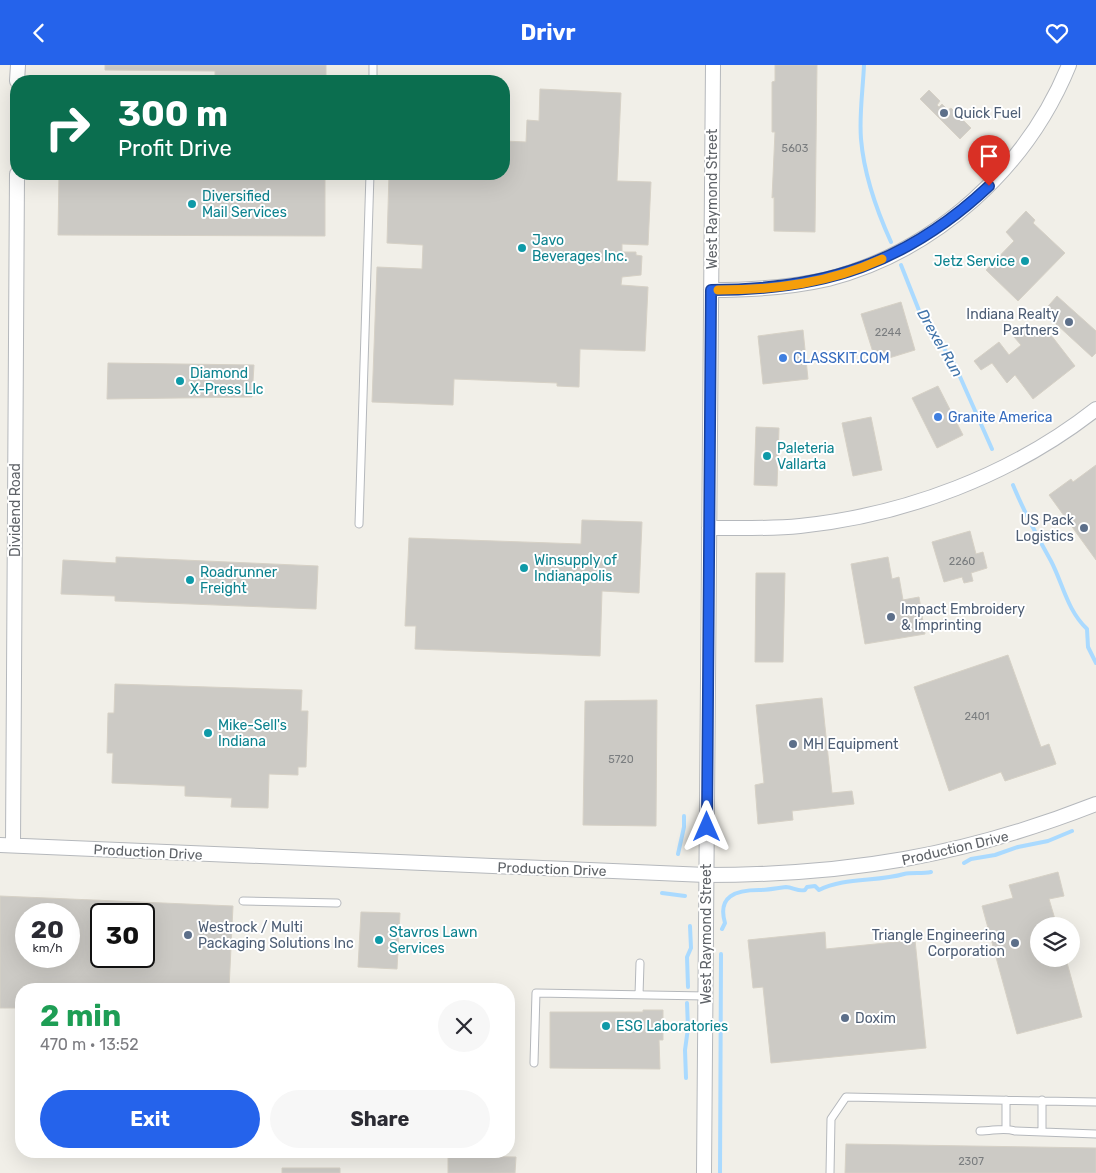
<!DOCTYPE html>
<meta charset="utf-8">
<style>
body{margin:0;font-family:Rubik,sans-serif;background:#f7f7f7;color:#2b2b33;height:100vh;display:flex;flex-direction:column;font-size:19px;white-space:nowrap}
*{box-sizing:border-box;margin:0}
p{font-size:16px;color:#7c7c81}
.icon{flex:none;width:28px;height:28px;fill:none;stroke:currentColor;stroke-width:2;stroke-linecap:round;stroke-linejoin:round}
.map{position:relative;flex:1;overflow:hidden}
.sheet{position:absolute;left:15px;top:918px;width:500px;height:175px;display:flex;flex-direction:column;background:#fff;border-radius:20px;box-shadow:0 5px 20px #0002}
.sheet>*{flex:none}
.banner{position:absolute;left:10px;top:10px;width:500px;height:105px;border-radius:20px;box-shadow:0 5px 20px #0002;background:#0b6e4f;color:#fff;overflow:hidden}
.tools{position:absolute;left:1030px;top:852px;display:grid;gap:10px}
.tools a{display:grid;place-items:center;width:50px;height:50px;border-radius:50%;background:#fff;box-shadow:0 5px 20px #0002;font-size:25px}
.speed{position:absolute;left:15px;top:838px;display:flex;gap:10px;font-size:25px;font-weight:700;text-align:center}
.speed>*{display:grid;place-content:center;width:65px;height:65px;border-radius:50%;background:#fff;box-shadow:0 5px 20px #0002;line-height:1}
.speed small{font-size:12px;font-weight:400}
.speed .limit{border:2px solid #111;border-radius:8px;background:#fff;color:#111}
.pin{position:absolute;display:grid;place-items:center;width:42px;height:42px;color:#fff;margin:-51px -21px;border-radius:50% 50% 50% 0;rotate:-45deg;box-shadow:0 0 5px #0007}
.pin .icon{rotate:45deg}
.me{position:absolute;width:55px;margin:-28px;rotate:0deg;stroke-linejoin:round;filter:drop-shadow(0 0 4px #0008)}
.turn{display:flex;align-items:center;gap:18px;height:105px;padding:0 25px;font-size:22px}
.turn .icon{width:65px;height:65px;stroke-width:2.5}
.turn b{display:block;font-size:35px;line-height:42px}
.round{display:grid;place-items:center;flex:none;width:52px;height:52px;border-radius:26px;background:#f7f7f7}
.overview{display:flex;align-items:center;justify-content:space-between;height:85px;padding:0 25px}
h1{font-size:30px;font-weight:700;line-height:38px;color:#1e9e55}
.action{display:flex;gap:10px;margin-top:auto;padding:10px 25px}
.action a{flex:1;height:58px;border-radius:30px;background:#2563eb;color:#fff;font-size:20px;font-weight:700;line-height:58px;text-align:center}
.action a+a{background:#f7f7f7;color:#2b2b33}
header{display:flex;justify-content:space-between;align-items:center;height:65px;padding:0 25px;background:#2563eb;color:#fff;font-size:22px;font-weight:700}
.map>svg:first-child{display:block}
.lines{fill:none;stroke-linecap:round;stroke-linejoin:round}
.stream{stroke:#aadaff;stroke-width:4}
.building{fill:#cccac5;stroke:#d6d1c6;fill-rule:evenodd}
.service-casing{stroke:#b5b8bc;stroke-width:9}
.minor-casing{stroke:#b5b8bc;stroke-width:16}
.service{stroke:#fff;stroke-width:7}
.minor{stroke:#fff;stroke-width:14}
.route-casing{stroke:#184099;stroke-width:12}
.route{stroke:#2563eb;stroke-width:9}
.slow{stroke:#f59e0b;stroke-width:9}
.service-dot{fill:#5c6f8a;stroke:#fff;stroke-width:2}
.culture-dot{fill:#0f9aa8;stroke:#fff;stroke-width:2}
.shop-dot{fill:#3f7fe0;stroke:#fff;stroke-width:2}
.labels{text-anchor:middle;stroke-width:4;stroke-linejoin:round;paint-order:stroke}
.number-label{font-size:11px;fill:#7a7d7f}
.service-label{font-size:14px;fill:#4e5e75;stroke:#fff;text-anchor:start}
.culture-label{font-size:14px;fill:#0d838f;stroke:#fff;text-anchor:start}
.street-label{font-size:14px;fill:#5f6368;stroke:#fff}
.shop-label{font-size:14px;fill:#366cbe;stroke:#fff;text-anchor:start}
.water-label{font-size:15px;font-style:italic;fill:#4174aa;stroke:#fff}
</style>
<header><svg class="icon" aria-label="back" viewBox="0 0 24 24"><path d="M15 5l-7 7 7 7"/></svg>Drivr<svg class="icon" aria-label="heart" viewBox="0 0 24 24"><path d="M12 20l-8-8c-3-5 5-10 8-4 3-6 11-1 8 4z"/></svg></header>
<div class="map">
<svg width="1096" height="1108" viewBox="0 0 1096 1108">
<rect width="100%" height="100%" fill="#f1efe8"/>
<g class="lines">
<path class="stream" d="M864 0C863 24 859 50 861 74 864 110 876 144 891 177
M901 200 922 253 953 296 992 384
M1013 420C1024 447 1037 471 1051 496 1063 519 1067 545 1087 564L1088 582 1096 598
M678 789 684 762V751
M964 798 971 794 995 790 1018 782 1048 776 1072 766
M662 828 685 831
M722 864 725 858C717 831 736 825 759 825 768 825 777 823 786 822 793 822 798 827 805 825L807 822 815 821 819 825C844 812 877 817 904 809 912 807 922 809 931 807
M688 922 687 892 691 883 690 861
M686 1013 685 985 688 963 687 938
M720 1107 721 889"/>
</g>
<path class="building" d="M105 0H326V16H215V6L105 5Z
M775 0H817L815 167 774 166V132L772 133 775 67H772V17L775 16Z
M540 24 621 28 617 116 651 117 648 180 622 179V187H636V190L642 191 641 210 622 212 621 220 648 222 645 286 580 284 579 322 557 321V318L454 314 453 340 372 337 377 202 422 204 423 180 387 178 389 109H504V76L526 77 527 55 539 56Z
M929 25 940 36 937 40 939 42 942 39 948 45 951 43 971 63 960 74 920 34Z
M59 109H325V171L58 170Z
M1026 146 1035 155 1033 158 1065 188 1018 236 986 205 1014 176 1006 167Z
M1057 231 1096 266V288L1092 292 1043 247Z
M901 237 915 285 876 297 861 249Z
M1029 260 1036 268 1044 261 1075 301 1033 334 1015 310 1007 318 992 298 981 305 974 296 999 277 1009 290 1021 280 1014 272Z
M803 265 808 314 763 319 758 271Z
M108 298 254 300 252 332 107 334Z
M938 321 963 370 937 383 912 333Z
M871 352 882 405 853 411 842 358Z
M756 362 779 363 777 421 754 420Z
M1096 400V495L1049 430 1071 414 1073 417Z
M582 455 642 457 639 528 602 526 600 591 415 584 416 561H405L409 473 581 479Z
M970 466 976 489 983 487 987 503 971 508 973 516 964 518 962 512 944 517 932 477Z
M116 492 318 501 316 544 115 536V531L61 529 63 495 116 498Z
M888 492 892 514 899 512 903 535 919 532 925 569 865 579 851 499Z
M756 508H785L783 597H755Z
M1008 590 1041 682 1049 679 1056 699 1005 716 1001 707 949 726 914 622Z
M115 619 302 625 301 646H308L306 702H298V710L269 709 268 743 231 742 232 733 185 731V721L112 718 113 688H107L108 648H114Z
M822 633 832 728 852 726 854 739 792 746 793 755 758 759 755 720 764 718 756 640Z
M657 635 656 761 583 760 585 636Z
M1058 807 1064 831 1049 834 1057 861H1039V894H1066L1082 952 1017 969 982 841 1013 833 1009 820Z
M0 831 233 841 229 924H21V943H0ZM26 849H69V891H26ZM101 849H144V891H101Z
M361 847 400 848 397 904 358 902Z
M825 867 826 884 915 875 926 983 771 998 763 922 753 923 748 875Z
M643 945H663V975H659L660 1004 550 1003V947H643Z
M846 1079 1096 1083V1108H845Z
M448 1091 516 1092 515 1108H448Z
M282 1103H340V1108H282Z"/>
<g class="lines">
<g class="service-casing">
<path id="service" d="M373 16V0
M359 459 370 109
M243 836 337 838
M639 930 640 898
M534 998 536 928 706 931
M1006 1063V1035
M980 1066C993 1066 1004 1062 1015 1066L1096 1069
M1042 1067V1035
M830 1108 831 1054 846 1032 1096 1037"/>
</g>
<g class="minor-casing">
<path id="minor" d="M17 16 18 0
M711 225C751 225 789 223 828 214 936 186 1027 103 1069 0
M709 463C739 463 770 464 800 461 906 450 1012 410 1096 344
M0 780 706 810C848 810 964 791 1096 739
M13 780 17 109
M704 1108 713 0"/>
</g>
<use href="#service" class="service"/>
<use href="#minor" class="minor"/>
</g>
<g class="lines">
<g class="route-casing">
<path id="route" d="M707 762 711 225C823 225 906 199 989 121"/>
</g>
<use href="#route" class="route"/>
<path class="slow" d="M718 225C775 225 830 218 882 194"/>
</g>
<g class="service-dot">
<circle cx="944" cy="48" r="5"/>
<circle cx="1069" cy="257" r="5"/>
<circle cx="1084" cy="463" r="5"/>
<circle cx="891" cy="552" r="5"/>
<circle cx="793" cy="679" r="5"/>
<circle cx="188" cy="870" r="5"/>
<circle cx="1015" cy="878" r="5"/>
<circle cx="845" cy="953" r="5"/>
</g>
<g class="culture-dot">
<circle cx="192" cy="139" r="5"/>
<circle cx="522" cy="183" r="5"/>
<circle cx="1025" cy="196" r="5"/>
<circle cx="180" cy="316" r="5"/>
<circle cx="767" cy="391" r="5"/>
<circle cx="524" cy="503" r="5"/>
<circle cx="190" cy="515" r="5"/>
<circle cx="208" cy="668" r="5"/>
<circle cx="379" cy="875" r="5"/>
<circle cx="606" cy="961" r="5"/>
</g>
<g class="shop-dot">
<circle cx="783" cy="293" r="5"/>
<circle cx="938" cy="352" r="5"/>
</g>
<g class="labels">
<g class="number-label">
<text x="795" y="87">5603</text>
<text x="888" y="271">2244</text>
<text x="962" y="500">2260</text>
<text x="977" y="655">2401</text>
<text x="621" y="698">5720</text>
<text x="971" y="1100">2307</text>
</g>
<g class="service-label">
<text x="954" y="53">Quick Fuel</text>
<text x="1059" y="254" text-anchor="end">Indiana Realty<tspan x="1059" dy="16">Partners</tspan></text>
<text x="1074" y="460" text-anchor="end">US Pack<tspan x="1074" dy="16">Logistics</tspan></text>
<text x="901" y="549">Impact Embroidery<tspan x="901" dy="16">&amp; Imprinting</tspan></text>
<text x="803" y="684">MH Equipment</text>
<text x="198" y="867">Westrock / Multi<tspan x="198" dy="16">Packaging Solutions Inc</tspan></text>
<text x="1005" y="875" text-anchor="end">Triangle Engineering<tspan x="1005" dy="16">Corporation</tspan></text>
<text x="855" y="958">Doxim</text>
</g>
<g class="culture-label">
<text x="202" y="136">Diversified<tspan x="202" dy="16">Mail Services</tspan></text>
<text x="532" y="180">Javo<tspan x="532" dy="16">Beverages Inc.</tspan></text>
<text x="1015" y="201" text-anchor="end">Jetz Service</text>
<text x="190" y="313">Diamond<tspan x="190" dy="16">X-Press Llc</tspan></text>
<text x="777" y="388">Paleteria<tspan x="777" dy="16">Vallarta</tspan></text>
<text x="534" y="500">Winsupply of<tspan x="534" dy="16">Indianapolis</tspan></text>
<text x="200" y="512">Roadrunner<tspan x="200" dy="16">Freight</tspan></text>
<text x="218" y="665">Mike-Sell's<tspan x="218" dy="16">Indiana</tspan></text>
<text x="389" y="872">Stavros Lawn<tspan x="389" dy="16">Services</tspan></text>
<text x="616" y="966">ESG Laboratories</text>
</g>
<g class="street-label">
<text transform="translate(712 134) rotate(-90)" y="5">West Raymond Street</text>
<text transform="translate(15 445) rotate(-90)" y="5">Dividend Road</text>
<text transform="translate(955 783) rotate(-13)" y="5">Production Drive</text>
<text transform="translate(148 787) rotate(3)" y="5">Production Drive</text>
<text transform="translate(552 804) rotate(2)" y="5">Production Drive</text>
<text transform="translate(706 869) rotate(-90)" y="5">West Raymond Street</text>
</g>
<g class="shop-label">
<text x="793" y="298">CLASSKIT.COM</text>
<text x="948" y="357">Granite America</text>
</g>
<g class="water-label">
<text transform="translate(940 278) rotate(60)" y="5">Drexel Run</text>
</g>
</g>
</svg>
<div class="tools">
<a><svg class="icon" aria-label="layers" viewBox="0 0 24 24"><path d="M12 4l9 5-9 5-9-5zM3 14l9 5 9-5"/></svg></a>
</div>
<div class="speed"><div>20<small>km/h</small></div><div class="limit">30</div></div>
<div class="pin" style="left:989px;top:121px;background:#d93025"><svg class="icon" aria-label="arrive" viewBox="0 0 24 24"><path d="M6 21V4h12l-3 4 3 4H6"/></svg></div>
<svg class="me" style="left:707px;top:762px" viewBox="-20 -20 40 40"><path d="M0-17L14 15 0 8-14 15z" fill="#2563eb" stroke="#fff" stroke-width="4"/></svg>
<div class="banner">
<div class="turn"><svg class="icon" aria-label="right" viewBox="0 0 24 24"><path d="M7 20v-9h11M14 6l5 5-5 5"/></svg><div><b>300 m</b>Profit Drive</div></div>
</div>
<section class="sheet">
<div class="overview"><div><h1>2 min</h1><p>470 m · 13:52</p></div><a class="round"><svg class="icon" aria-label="close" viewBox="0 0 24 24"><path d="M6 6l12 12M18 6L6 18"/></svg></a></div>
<div class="action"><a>Exit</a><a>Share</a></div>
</section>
</div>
